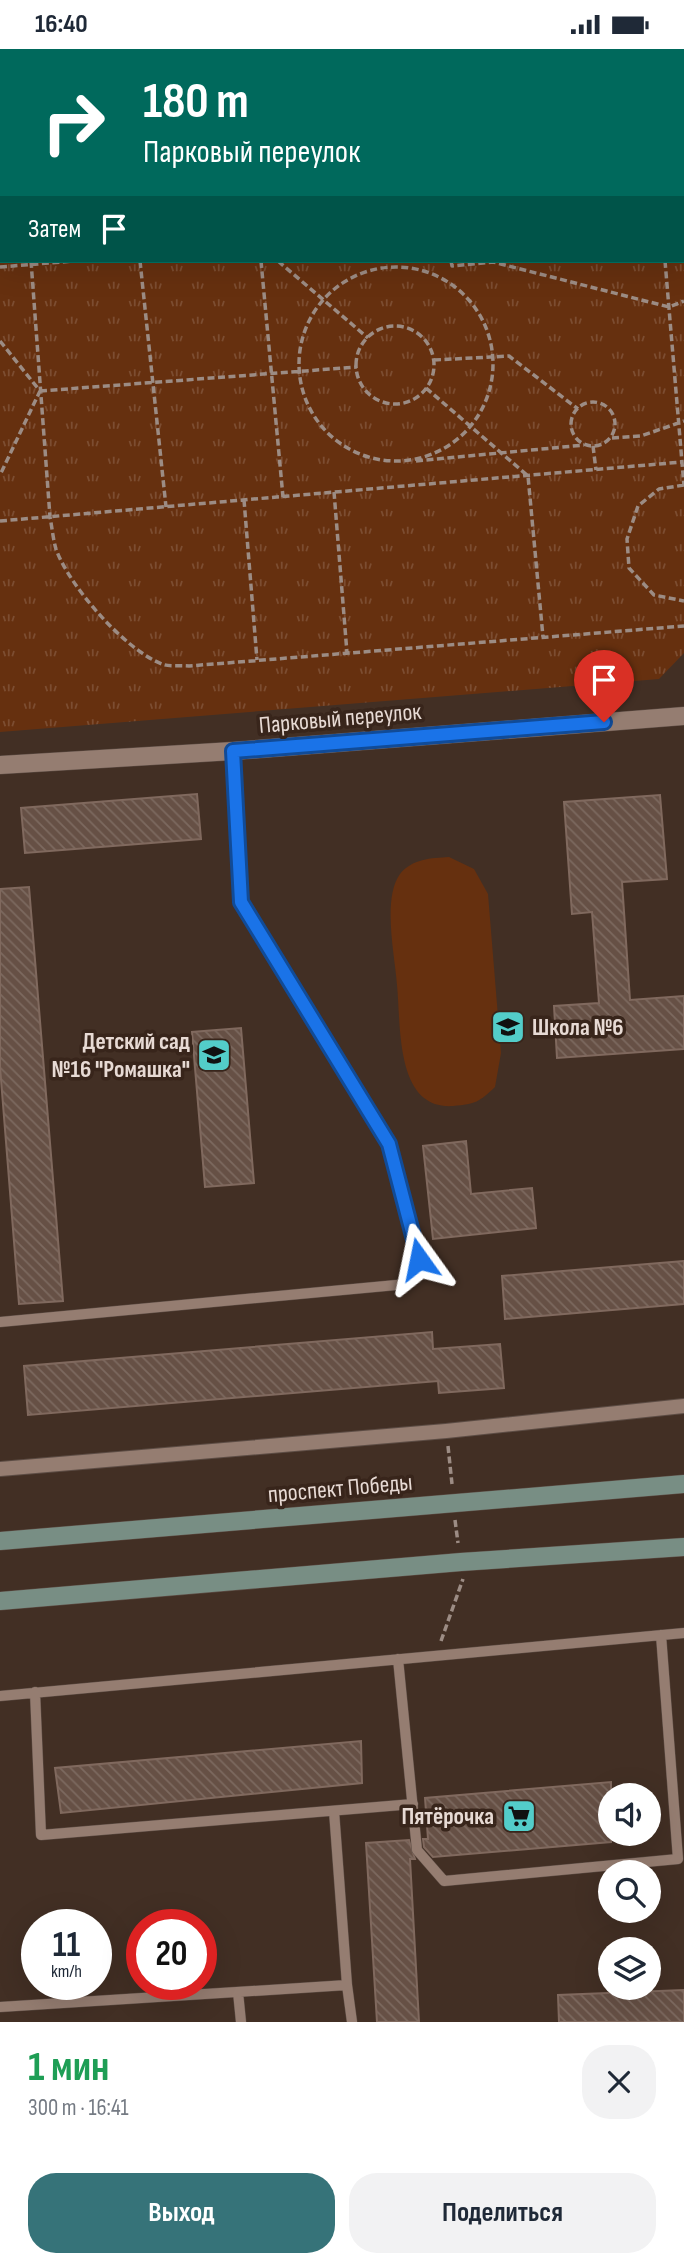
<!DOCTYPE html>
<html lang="ru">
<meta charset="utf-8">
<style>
body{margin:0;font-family:"Sofia Sans Condensed",sans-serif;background:#f2f2f3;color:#1f2937;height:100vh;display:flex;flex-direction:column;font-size:26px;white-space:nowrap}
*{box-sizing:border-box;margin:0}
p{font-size:23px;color:#747a83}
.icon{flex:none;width:38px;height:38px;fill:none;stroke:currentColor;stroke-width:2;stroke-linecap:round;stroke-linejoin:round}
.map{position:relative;height:1973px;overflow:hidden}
.details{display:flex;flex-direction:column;background:#fff;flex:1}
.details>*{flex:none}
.banner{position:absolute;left:0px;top:0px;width:684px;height:214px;box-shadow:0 7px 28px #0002;background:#00695c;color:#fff;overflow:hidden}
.controls{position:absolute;left:598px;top:1734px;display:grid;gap:14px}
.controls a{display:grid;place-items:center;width:63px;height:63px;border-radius:50%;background:#fff;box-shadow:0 7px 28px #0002;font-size:35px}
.speed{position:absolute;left:21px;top:1860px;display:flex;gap:14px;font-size:35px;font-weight:700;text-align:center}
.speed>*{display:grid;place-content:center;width:91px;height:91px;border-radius:50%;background:#fff;box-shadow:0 7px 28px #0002;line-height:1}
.speed small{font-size:18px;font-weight:400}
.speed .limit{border:10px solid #d22;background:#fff;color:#111}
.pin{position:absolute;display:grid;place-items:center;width:60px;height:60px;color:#fff;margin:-72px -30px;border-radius:50% 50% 50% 0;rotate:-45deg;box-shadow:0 0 7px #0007}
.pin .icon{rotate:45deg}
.me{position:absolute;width:77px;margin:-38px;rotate:348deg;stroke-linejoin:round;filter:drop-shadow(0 0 5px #0008)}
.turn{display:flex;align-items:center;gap:24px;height:147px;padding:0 28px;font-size:32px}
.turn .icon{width:91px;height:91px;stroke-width:2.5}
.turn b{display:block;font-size:49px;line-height:60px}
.then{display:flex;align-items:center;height:66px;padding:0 28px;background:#0003;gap:14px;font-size:26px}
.round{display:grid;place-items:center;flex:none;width:74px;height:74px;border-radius:28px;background:#f2f2f3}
.summary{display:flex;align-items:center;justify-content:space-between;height:119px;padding:0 28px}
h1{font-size:42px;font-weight:700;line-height:52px;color:#1e9e55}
.button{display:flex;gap:14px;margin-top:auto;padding:14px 28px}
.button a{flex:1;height:80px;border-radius:28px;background:#367379;color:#fff;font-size:28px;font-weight:700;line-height:80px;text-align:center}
.button a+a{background:#f2f2f3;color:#1f2937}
.status{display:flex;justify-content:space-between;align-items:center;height:49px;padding:0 35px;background:#fff;direction:ltr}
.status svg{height:19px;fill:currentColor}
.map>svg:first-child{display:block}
.park{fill:url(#park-tufts);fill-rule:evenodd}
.garden{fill:#66300f}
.building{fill:url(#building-back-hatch);stroke:#80695e;stroke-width:2}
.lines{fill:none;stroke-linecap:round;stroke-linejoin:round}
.service-casing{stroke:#5d4d45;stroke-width:11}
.pedestrian-casing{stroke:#5d4d45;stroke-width:16}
.tertiary-casing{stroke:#5d4d45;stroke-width:19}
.secondary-casing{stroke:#5d4d45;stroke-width:19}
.path{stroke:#9c8c84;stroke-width:3.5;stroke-dasharray:7 3.5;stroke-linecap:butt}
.service{stroke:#957d71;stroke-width:10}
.pedestrian{stroke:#957d71;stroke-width:14}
.tertiary{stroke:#957d71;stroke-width:18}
.secondary{stroke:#788e84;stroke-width:18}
.route-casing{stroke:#114b97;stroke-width:18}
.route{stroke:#1a73e8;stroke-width:12}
.labels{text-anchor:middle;stroke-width:7;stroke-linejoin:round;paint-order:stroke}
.street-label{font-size:24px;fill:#e7dad4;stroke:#38251b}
.poi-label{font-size:24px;font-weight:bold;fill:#e7dad4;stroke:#38251b;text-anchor:end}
</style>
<div class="status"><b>16:40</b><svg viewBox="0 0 49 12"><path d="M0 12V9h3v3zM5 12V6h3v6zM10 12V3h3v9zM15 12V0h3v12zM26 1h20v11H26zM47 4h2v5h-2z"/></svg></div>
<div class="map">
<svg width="684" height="1973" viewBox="0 0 684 1973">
<defs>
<pattern id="park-tufts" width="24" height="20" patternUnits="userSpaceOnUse" patternTransform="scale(1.75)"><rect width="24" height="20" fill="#66300f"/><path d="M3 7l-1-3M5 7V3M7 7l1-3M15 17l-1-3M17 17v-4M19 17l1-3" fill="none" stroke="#7c4d31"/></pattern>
<pattern id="building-back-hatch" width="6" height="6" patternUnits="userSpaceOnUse" patternTransform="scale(1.75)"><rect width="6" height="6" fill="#665045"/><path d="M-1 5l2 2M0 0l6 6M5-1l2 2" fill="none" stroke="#7c695f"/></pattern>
</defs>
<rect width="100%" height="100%" fill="#422f24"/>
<path class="park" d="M0 0H684V604L659 630 0 683ZM2 2H682V212H2Z"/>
<path class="garden" d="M449 808 474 820 488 845 501 1004 495 1038C479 1053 476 1055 453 1057 395 1061 401 976 397 936 395 907 382 850 400 825 412 810 431 809 449 808Z"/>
<path class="building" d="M197 745 201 790 25 804 21 759Z
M660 746 667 830 622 833 630 951 684 947V1000L557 1009 554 957 599 954 592 863 572 865 564 753Z
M29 838 63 1252 19 1255 0 1018V840Z
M241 979 254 1134 205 1138 192 983Z
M466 1092 471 1145 532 1139 536 1179 433 1190 423 1097Z
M684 1212V1255L505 1270 502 1227Z
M432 1283 433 1300 500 1295 504 1339 439 1344 438 1332 28 1366 24 1317Z
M361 1692 362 1734 61 1764 55 1719Z
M611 1733V1793L433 1808 424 1798 423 1790H428L425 1749Z
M409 1791 415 1810H410L419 1973H377L366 1794Z
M684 1941V1973H559L558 1946Z"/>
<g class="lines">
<g class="service-casing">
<path id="service" d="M0 1273 407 1235 419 1210 389 1095 241 853 233 702
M398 1610 417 1801 444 1832 678 1810 661 1586
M35 1643 41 1786 413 1755
M0 1647 684 1584
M347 1936 352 1973
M238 1943 241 1973
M0 1958 347 1936 334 1762"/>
</g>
<g class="pedestrian-casing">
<path id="pedestrian" d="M0 1420 446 1382 684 1357"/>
</g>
<g class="tertiary-casing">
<path id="tertiary" d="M0 716 233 702 684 667"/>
</g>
<g class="secondary-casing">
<path id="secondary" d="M0 1492 684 1435
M0 1552 461 1513 684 1498"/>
</g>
<path class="path" d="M15 0V2
M77 0H99
M430 0 432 2
M485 0 487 2
M577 0 578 2
M609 0 612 2
M647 0V2
M10 2 11 0
M287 2 288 0
M409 2 410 0
M479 2 480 0
M679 2 682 0
M0 20 2 17
M682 46H684
M682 69H684
M682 155 684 156
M682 197 684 198
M31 212 50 468C52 478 53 490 56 500 69 537 125 601 162 615 169 618 180 616 189 617L684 577
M140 212 166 458
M261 212 283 448
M278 212 368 289
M451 212 452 217 493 213 669 258 684 252
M665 212 684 437
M299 315a97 97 0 1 1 194 0a97 97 0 1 1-194 0Z
M0 218 74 212
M356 316a39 39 0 1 1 78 0a39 39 0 1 1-78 0Z
M0 292 40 342 0 426
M434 311 509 307 578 360
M426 339 528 427 543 588
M40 342 357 318
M571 375a22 22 0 1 1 44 0a22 22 0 1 1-44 0Z
M612 389 641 387 684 372
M593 397 596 421
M416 412 584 396
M684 436 659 440 638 457 627 490 629 519 654 546 684 552
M334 443 347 604
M244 451 257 611
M0 472 682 413
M448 1397 452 1435
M455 1471 458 1494
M441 1592 463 1530"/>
<use href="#service" class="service"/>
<use href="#pedestrian" class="pedestrian"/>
<use href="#tertiary" class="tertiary"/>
<use href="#secondary" class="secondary"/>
</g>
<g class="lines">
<g class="route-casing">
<path id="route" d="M419 1210 389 1095 241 853 233 702 604 673"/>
</g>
<use href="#route" class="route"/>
</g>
<defs>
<g id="school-square" transform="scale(1.75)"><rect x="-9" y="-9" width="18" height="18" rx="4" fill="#53cdc9" stroke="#38251b"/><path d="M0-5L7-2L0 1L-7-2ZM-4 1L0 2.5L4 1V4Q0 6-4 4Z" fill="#111"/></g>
<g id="supermarket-square" transform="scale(1.75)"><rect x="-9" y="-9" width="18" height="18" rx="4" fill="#53cdc9" stroke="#38251b"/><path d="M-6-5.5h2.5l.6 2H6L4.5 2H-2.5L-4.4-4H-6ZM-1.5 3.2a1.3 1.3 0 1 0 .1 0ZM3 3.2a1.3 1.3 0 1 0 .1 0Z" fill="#111"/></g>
</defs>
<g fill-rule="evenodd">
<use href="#school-square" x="508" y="978"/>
<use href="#school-square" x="214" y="1006"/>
<use href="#supermarket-square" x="519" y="1767"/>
</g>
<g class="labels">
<g class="street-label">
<text transform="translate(340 669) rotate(-5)" y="8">Парковый переулок</text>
<text transform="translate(340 1439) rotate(-5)" y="8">проспект Победы</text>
</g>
<g class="poi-label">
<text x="532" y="986" text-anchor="start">Школа №6</text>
<text x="190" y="1000">Детский сад<tspan x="190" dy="28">№16 "Ромашка"</tspan></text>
<text x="494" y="1775">Пятёрочка</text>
</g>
</g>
</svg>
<div class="controls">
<a><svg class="icon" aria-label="sound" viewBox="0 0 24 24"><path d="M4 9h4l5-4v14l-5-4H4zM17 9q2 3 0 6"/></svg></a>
<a><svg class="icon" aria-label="search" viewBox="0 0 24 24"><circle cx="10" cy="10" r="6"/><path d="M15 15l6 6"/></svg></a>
<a><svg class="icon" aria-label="layers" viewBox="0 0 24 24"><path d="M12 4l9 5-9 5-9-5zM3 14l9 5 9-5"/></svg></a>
</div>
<div class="speed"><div>11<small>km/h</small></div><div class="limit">20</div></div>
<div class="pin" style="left:604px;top:673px;background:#d93025"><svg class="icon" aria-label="arrive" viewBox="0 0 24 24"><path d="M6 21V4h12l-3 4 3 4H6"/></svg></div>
<svg class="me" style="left:419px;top:1210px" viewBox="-20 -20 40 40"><path d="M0-17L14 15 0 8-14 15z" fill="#1a73e8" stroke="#fff" stroke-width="4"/></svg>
<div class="banner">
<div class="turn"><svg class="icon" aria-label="right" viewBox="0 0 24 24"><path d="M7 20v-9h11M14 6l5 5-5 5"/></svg><div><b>180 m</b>Парковый переулок</div></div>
<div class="then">Затем<svg class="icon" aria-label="arrive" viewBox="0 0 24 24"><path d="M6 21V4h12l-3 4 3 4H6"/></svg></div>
</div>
</div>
<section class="details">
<div class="summary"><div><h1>1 мин</h1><p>300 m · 16:41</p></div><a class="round"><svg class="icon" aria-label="close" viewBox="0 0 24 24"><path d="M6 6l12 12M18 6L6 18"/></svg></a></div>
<div class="button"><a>Выход</a><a>Поделиться</a></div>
</section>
